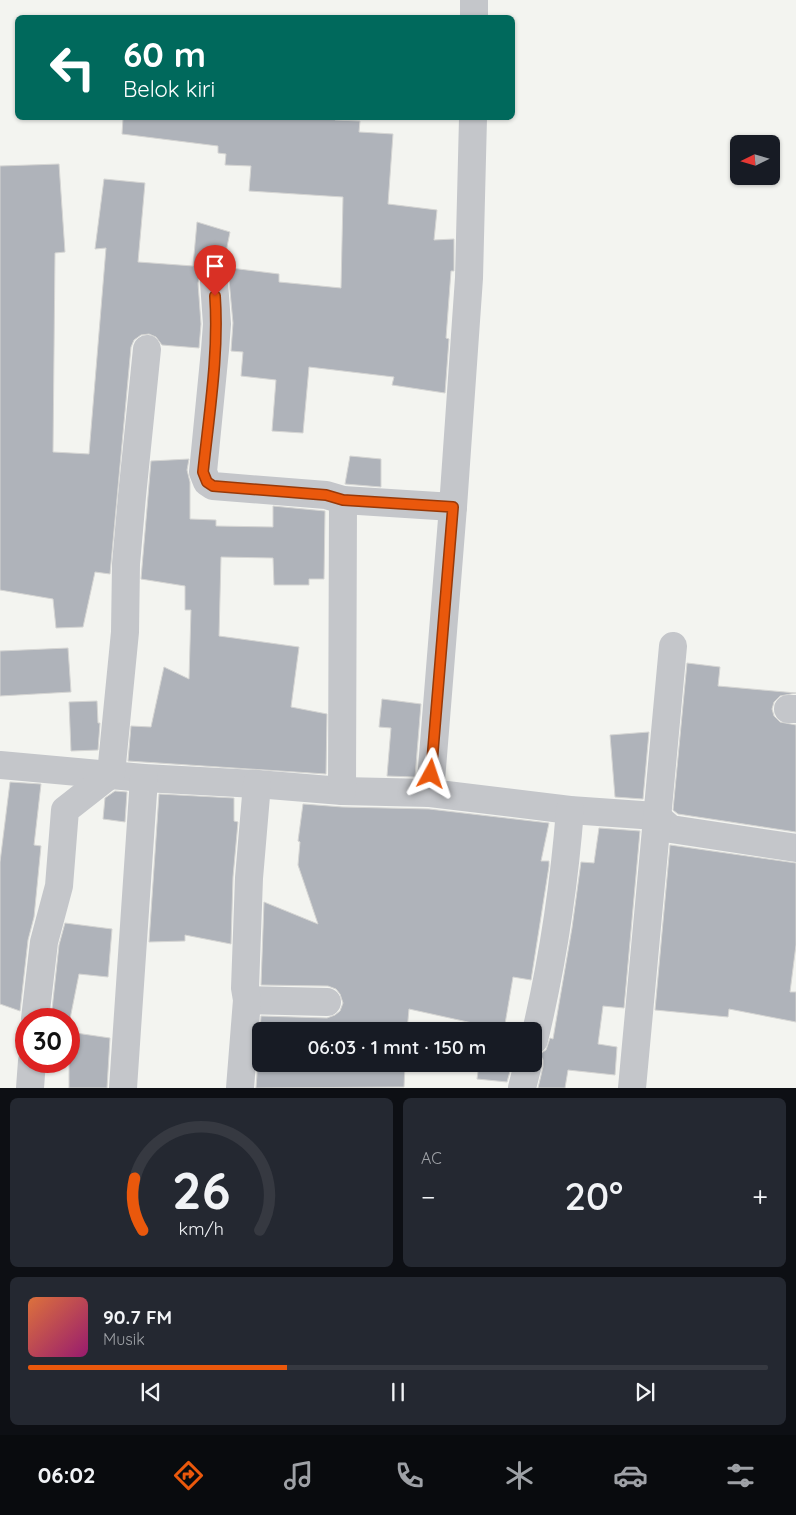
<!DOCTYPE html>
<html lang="id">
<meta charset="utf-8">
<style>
body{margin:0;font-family:Quicksand,sans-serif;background:#242831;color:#f1f3f6;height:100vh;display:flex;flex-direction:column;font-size:19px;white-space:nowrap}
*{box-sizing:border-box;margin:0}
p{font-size:16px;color:#9ea1a6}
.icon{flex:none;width:28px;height:28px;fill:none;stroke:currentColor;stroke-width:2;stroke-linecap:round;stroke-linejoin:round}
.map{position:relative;height:1088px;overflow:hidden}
.drawer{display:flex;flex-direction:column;gap:10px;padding:10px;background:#0d0f14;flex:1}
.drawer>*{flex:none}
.hud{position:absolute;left:15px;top:15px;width:500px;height:105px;border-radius:8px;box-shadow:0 1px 4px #0004;background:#00695c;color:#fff;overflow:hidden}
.needle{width:32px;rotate:265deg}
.controls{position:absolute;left:730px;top:135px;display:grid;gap:10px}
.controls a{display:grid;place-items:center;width:50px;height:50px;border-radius:8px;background:#171b24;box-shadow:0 1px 4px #0004;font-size:25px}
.speed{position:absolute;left:15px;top:1008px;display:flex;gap:10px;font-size:25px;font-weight:700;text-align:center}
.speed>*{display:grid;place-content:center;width:65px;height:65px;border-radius:50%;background:#171b24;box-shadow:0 1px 4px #0004;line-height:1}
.speed .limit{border:8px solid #d22;background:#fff;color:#111}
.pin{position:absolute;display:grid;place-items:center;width:42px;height:42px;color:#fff;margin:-51px -21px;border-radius:50% 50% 50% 0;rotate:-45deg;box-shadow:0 0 5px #0007}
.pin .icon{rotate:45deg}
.me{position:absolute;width:55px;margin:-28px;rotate:5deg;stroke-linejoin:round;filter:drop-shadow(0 0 4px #0008)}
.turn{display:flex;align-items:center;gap:18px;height:105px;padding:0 25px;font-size:22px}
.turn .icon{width:65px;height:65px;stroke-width:2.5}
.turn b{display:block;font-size:35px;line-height:42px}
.big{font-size:38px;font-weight:600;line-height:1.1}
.drawer .widget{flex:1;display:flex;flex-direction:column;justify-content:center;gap:8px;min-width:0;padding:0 18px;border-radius:8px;background:#242831}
.drawer .dial{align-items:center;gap:0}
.dial svg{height:130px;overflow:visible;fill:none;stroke:#363941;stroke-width:7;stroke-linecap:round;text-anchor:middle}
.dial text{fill:#f1f3f6;stroke:none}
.song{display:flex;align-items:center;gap:15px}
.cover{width:60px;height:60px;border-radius:8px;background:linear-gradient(135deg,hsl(20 70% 55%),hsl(320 70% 35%))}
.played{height:5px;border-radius:2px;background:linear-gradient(90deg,#ea580c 35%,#363941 35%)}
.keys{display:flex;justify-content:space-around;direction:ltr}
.heat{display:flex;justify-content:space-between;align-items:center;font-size:28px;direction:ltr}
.drawer .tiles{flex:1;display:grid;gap:10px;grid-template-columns:1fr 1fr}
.widget:last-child{grid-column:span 2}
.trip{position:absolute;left:252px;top:1022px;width:290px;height:50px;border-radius:8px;background:#171b24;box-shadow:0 1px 4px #0004;font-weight:600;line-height:50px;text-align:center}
.dock{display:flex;height:80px;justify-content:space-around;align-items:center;background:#090b0e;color:#9ea1a6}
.dock .icon{width:35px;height:35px}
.dock .on{color:#ea580c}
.dock b{font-size:22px;color:#f1f3f6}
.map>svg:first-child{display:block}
.building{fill:#afb3ba;stroke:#d5d5d3}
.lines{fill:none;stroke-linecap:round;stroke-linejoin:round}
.minor{stroke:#c4c6ca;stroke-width:28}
.route-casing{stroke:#983908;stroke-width:12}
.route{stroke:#ea580c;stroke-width:9}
</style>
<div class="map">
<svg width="796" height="1088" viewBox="0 0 796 1088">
<rect width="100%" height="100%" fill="#f3f4f0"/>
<g class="building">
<polygon points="123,118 335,118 335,120 360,121 359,132 393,134 388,204 437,210 434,240 454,239 454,271 451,271 446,338 449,339 445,393 392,385 394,377 309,367 303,433 272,431 276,380 241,376 243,352 231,351 233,323 229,280 227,274 221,268 213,266 206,269 200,275 198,283 201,324 199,348 162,345 156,337 149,334 141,335 134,340 131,347 110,574 95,572 83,627 56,628 53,599 0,590 0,166 59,164 65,252 55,253 53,452 89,454 106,248 95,249 104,179 145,183 138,262 193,266 197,222 230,232 223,267 279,274 279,282 341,288 343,197 249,191 251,166 225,165 226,154 218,153 218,146 122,134"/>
<polygon points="350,456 381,459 381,487 345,484"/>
<polygon points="189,459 187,470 190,482 190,519 216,520 216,526 273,527 273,506 325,511 324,579 309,579 309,585 274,585 273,558 221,557 219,636 299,647 291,707 327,714 326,774 128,761 131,726 151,727 164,667 189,679 191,610 185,610 185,586 141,579 151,461"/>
<polygon points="68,648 71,692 0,696 0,651"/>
<polygon points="687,663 720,667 718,686 796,693 780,696 774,702 772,709 774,716 780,722 796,725 796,832 678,814 673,810"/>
<polygon points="382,699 421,704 415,777 387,776 391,728 379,727"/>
<polygon points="97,701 98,723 100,723 98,750 71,751 69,702"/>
<polygon points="649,732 643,799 615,797 610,735"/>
<polygon points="10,782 41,784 34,845 41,846 34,917 28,940 20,1011 0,1004 0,862"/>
<polygon points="115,791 127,792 125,822 103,819 105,798"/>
<polygon points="159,794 234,798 234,821 238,822 233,877 231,944 185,935 185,941 149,942"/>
<polygon points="303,804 342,807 429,809 549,823 541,861 549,861 549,866 531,980 513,977 504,1030 409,1009 407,1031 261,1031 261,1064 405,1064 404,1087 256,1088 261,1016 327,1018 335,1015 340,1011 343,1003 340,994 336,989 328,986 261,985 264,902 318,924 298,865 300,842 298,841"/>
<polygon points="599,828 640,831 624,1008 603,1006 598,1044 617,1047 615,1075 568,1070 565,1088 538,1088 543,1067 543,1060 540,1054 546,1050 550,1038 553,1039 572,928 581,862 594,863"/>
<polygon points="670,845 796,863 796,945 790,992 796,992 796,1022 729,1009 728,1017 655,1010"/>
<polygon points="65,923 112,929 108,977 79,974 70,1019 51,1019 59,945"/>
<polygon points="69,1032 110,1038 107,1088 69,1088"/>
<polygon points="479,1064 512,1064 507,1082 477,1079"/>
</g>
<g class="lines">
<g class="minor">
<polyline points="474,18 474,0"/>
<polyline points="214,282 217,324 215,350 203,472 207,482 213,486 326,495 343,500 453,507"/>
<polyline points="788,709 796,709"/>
<polyline points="0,765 144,778 257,784 342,791 430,793 570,810 656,816 671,829 796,848"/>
<polyline points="342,791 343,500"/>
<polyline points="430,793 453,507 469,278 473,118"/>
<polyline points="247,1000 327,1002"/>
<polyline points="35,1019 44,942 59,886 65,810 111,774 125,632 126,564 132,496 147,349"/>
<path d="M534 1040C552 965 564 887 570 810"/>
<polyline points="30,1088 32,1061"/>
<polyline points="123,1088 144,778"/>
<polyline points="240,1088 247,1000 245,988 249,878 257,784"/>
<polyline points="522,1088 528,1064"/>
<polyline points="632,1088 673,646"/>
</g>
</g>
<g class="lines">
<g class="route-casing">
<path id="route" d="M215 296C219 354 209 414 203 472L207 482 213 486 326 495 343 500 453 507 431 774"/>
</g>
<use href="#route" class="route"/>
</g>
</svg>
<div class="controls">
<a><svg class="needle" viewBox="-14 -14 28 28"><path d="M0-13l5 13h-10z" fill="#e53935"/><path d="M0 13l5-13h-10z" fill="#9ea1a6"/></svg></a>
</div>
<div class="speed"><div class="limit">30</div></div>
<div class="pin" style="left:215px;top:296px;background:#d93025"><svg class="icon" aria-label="arrive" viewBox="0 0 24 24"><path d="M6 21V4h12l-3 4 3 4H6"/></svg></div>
<svg class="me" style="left:431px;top:774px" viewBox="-20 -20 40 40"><path d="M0-17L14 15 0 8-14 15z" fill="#ea580c" stroke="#fff" stroke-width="4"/></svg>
<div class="trip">06:03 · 1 mnt · 150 m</div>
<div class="hud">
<div class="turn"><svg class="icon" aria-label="left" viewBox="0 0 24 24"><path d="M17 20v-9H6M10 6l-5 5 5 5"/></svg><div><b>60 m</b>Belok kiri</div></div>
</div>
</div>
<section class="drawer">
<div class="tiles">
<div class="widget dial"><svg viewBox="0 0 100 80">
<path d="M14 69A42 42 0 1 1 86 69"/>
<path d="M14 69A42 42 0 0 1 9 37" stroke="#ea580c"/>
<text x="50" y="56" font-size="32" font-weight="700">26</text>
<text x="50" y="72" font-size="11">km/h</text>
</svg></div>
<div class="widget"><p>AC</p>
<div class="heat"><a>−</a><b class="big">20°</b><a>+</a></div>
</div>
<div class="widget">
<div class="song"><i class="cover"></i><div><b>90.7 FM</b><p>Musik</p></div></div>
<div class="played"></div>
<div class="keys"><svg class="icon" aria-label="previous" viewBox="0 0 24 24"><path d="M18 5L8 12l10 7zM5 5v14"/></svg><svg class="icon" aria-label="pause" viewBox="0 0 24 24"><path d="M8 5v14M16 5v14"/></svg><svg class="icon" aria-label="next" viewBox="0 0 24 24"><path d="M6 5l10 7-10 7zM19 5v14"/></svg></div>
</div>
</div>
</section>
<nav class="dock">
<b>06:02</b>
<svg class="icon on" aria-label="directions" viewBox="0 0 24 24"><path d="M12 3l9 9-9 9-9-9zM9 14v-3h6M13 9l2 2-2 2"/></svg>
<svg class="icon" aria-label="music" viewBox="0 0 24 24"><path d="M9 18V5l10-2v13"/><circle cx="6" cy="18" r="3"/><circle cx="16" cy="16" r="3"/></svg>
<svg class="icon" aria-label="phone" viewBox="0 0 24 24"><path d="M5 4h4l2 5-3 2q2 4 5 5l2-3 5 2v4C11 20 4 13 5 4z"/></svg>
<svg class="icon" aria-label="climate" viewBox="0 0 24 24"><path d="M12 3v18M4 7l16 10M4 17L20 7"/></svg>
<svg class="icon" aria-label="car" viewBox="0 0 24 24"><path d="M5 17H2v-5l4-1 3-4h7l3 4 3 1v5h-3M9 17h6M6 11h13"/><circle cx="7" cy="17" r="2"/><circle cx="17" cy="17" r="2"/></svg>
<svg class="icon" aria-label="filters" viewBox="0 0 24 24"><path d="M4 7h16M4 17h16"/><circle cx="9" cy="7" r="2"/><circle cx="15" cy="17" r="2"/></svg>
</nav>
